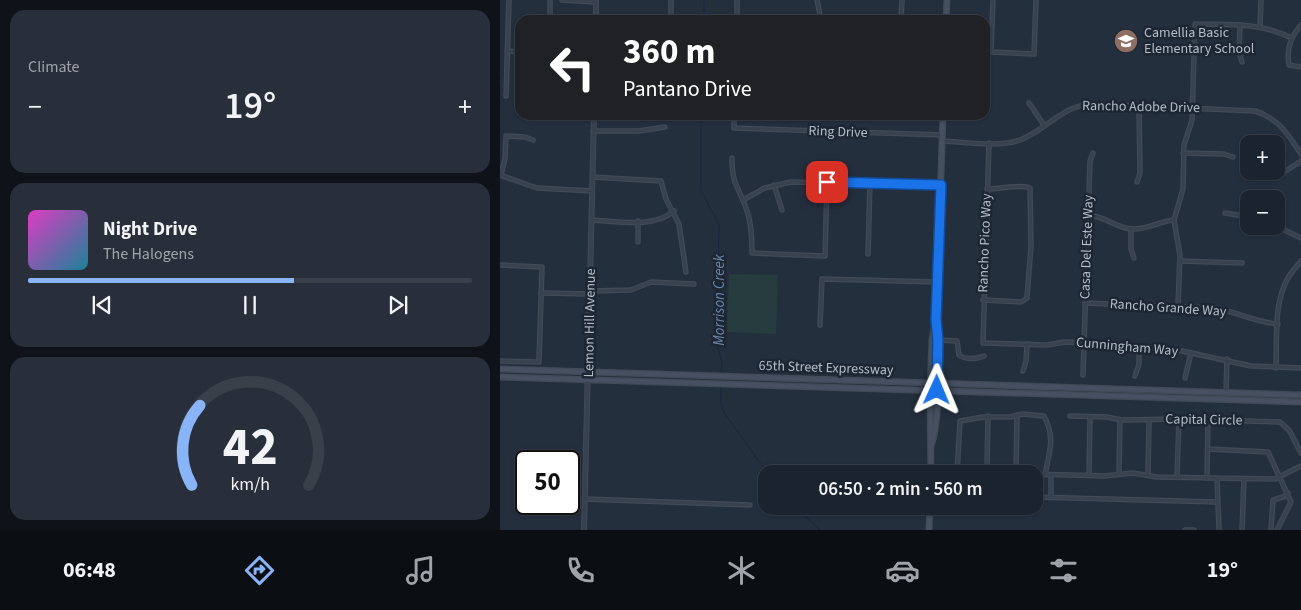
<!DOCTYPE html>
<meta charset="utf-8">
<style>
body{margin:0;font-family:"Source Sans 3",sans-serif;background:#282f3a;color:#f1f3f6;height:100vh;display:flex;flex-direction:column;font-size:19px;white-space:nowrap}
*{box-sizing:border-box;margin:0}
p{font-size:16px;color:#a0a4aa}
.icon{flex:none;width:28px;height:28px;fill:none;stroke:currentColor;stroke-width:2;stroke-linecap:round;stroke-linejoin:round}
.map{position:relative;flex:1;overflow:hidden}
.panel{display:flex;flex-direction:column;gap:10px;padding:10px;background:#0f1319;width:500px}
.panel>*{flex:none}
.hud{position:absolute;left:15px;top:15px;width:475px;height:105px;border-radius:15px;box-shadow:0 1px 4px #0004,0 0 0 1px #39404a;background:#202124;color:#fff;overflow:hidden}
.controls{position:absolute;left:740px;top:135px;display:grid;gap:10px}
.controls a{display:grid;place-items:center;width:45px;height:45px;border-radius:10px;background:#1b232e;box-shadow:0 1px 4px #0004,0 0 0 1px #39404a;font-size:25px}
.speed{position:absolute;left:15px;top:450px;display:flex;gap:10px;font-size:25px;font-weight:700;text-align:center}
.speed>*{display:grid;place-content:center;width:65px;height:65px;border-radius:50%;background:#1b232e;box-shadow:0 1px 4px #0004,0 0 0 1px #39404a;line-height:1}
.speed .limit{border:2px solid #111;border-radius:8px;background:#fff;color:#111}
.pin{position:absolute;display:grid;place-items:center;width:42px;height:42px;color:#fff;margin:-21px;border-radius:10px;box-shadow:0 2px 8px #0006}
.me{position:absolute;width:55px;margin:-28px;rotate:1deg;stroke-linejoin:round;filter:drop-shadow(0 0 4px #0008)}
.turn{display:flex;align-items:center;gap:18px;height:105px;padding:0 25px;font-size:22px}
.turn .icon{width:65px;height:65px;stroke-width:2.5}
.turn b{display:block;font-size:35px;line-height:42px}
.big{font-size:38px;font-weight:600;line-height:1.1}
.panel .tile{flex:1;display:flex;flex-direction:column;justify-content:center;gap:8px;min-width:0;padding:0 18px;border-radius:15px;background:#282f3a}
.panel .dial{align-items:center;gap:0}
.dial svg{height:130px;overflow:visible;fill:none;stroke:#39404a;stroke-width:7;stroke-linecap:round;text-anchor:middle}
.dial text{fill:#f1f3f6;stroke:none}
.song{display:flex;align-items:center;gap:15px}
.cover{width:60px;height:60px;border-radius:8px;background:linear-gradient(135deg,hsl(310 70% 55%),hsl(190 70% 35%))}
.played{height:5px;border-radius:2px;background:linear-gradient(90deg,#8ab4f8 60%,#39404a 60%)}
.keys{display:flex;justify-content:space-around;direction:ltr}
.heat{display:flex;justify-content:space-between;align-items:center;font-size:28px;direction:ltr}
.trip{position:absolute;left:258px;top:465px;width:285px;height:50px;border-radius:15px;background:#1b232e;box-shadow:0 1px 4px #0004,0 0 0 1px #39404a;font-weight:600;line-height:50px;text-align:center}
.menu{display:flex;height:80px;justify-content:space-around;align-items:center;background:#0b0e12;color:#a0a4aa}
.menu .icon{width:35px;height:35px}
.menu .selected{color:#8ab4f8}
.menu b{font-size:22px;color:#f1f3f6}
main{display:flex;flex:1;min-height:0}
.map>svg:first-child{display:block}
.green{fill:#263c3f}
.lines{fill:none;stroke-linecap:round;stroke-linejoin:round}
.stream{stroke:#17263c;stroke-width:1}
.minor-casing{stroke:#414a57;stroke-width:5.5}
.tertiary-casing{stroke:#414a57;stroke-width:6}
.secondary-casing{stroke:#414a57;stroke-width:7}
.minor{stroke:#38414e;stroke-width:3}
.tertiary{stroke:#38414e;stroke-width:4}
.secondary{stroke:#465061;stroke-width:4.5}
.route-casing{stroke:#114b97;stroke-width:12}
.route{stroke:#1a73e8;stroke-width:9}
.labels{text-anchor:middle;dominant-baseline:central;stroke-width:5;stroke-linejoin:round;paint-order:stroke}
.poi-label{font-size:14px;fill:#b4bcc9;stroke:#1d2633;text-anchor:start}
.street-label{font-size:14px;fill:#b4bcc9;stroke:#1d2633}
.water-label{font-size:15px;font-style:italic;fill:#6d86a8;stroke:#1d2633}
</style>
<main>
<section class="panel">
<div class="tile"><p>Climate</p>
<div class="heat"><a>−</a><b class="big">19°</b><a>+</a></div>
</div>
<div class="tile">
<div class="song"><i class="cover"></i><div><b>Night Drive</b><p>The Halogens</p></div></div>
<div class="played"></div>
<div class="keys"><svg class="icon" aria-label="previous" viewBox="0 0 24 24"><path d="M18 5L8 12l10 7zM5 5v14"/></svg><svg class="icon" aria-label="pause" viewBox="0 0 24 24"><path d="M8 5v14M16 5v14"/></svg><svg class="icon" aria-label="next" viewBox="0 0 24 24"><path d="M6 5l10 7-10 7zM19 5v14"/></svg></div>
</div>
<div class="tile dial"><svg viewBox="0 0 100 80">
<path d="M14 69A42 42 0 1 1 86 69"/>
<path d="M14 69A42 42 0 0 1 19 20" stroke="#8ab4f8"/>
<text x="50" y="56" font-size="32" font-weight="700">42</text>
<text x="50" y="72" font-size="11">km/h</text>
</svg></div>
</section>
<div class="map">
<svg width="801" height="530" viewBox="0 0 801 530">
<rect width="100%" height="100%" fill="#242f3e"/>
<polygon class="green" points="229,274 278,275 276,334 227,332"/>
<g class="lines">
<g class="stream">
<polyline points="204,20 204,0"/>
<polyline points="201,115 201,190 219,225 217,342 222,363 221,374"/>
<polyline points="221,385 221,405 225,414 268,474"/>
<polyline points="294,506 320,530"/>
</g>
<g class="minor-casing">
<g id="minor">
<polyline points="62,0 96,2"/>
<polyline points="317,0 321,20"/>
<polyline points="493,0 491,52 534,54 536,0"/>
<polyline points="50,20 50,0"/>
<polyline points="171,20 171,0"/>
<polyline points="237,20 237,0"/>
<polyline points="401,20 402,0"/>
<polyline points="740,25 739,53 742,62"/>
<path d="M801 25C791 36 786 50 789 65L801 67"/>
<polyline points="760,26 761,0"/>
<polyline points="7,51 20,52"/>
<polyline points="6,96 9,0"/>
<polyline points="529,103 544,125"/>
<polyline points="234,115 234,128 443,135"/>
<polyline points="93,131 139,131 165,127"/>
<path d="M442 141C466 142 497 148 520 140 546 130 563 105 592 104L755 111C778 118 788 134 801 154"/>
<polyline points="489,143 483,343 547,345 565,342 592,343 611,347 673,349 751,366 801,368"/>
<polyline points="683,153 724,154 733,157"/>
<path d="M232 158C231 185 241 190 248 214 252 227 252 240 252 253L325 256 327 182"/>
<polyline points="0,175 37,188 92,191"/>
<polyline points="1,175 5,159 6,136 25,137 33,140"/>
<polyline points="778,176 801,161"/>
<polyline points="92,177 161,181 166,199 179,224 186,272"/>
<polyline points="637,182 640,173 639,105"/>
<polyline points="274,185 282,210"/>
<polyline points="243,200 265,188 291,182 441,185"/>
<polyline points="725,213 749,217"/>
<path d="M588 215C605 216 616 228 632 229 647 230 660 221 674 220"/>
<path d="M92 220C117 221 153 229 174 211"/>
<polyline points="776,226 801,238"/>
<polyline points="631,229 631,249 634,258"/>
<polyline points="138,242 138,221"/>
<polyline points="368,254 370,183"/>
<polyline points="680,261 742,263"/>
<polyline points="0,265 42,267 39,362 0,361"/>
<polyline points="90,291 131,290 151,282 194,284"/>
<polyline points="41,293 90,294"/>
<path d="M483 300 521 302 527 298 531 246 530 188C524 184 497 189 487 189"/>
<path d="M585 303 715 308C738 312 753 322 778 324"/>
<path d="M678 306 680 255 674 220 683 189 684 145 692 120 695 24C732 25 758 22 792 38"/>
<polyline points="320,325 322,279 437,282"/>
<path d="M438 340 457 341 459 355C465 360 477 359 484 356"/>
<path d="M776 368C777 341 774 308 785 284 788 275 795 269 801 261"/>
<polyline points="523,371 526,361 527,344"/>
<polyline points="583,375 590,161 593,153"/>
<polyline points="635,376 639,364 639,348"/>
<polyline points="685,378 691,353"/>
<polyline points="726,392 727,359"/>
<polyline points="570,416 607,417 622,420 679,419 780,422 789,430 801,453"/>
<polyline points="708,449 768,452 791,502 777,530"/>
<polyline points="487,471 488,416"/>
<polyline points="516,471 517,415"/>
<polyline points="457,473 496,470 525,474"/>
<polyline points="619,473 620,420"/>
<path d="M457 474 460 421 483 417H510L523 414 544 416C556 438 549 452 545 475"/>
<polyline points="534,474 604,476 633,473 657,477 775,479 801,466"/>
<polyline points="648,474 649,421"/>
<polyline points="589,475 590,417"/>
<polyline points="677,477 679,419"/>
<polyline points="707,478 708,419"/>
<polyline points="717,478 719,530"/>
<polyline points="534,497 717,502"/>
<polyline points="551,497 551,475"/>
<polyline points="85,499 250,505"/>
<polyline points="313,506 430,510"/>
<polyline points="685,530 694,530"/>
<polyline points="742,530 744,479"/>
<polyline points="771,530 773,500 786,496 788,493"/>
</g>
</g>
<g class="tertiary-casing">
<g id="tertiary">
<polyline points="96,20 96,0"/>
<polyline points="84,530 94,115"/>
</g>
</g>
<g class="secondary-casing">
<g id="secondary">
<polyline points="446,20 447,0"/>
<polyline points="0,369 801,395"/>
<polyline points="0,377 801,402"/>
<path d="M431 446C441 418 439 350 436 320L443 115"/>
<polyline points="431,474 430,390 432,339 435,324"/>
<polyline points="429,530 430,506"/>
</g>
</g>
<use href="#minor" class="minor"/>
<use href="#tertiary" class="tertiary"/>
<use href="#secondary" class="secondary"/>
</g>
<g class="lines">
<g class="route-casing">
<polyline id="route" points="327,182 441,185 436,320 438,340 437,390"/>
</g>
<use href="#route" class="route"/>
</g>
<defs>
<g id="school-disc" transform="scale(1.25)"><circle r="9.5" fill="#8d6e63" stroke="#1d2633"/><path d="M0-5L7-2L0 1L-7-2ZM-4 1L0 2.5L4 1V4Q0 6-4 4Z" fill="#fff"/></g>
</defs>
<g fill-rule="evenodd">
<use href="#school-disc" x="626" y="41"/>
</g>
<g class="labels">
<g class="poi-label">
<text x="644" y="33">Camellia Basic<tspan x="644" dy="16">Elementary School</tspan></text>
</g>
<g class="street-label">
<text transform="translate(641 107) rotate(1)">Rancho Adobe Drive</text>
<text transform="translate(338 132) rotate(2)">Ring Drive</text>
<text transform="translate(485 243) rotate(-88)">Rancho Pico Way</text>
<text transform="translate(587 247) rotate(-88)">Casa Del Este Way</text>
<text transform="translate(668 308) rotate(4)">Rancho Grande Way</text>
<text transform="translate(90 323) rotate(-89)">Lemon Hill Avenue</text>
<text transform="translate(627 347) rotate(5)">Cunningham Way</text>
<text transform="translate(326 368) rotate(2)">65th Street Expressway</text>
<text transform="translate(704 420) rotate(1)">Capital Circle</text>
</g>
<g class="water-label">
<text transform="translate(219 300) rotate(-90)">Morrison Creek</text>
</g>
</g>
</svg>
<div class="controls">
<a>+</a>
<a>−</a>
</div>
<div class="speed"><div class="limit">50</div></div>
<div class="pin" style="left:327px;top:182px;background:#d93025"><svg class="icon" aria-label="arrive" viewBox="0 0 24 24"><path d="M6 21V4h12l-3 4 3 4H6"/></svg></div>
<svg class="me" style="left:437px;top:390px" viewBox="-20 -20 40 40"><path d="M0-17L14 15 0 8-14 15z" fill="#1a73e8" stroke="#fff" stroke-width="4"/></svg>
<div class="trip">06:50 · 2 min · 560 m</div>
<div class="hud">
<div class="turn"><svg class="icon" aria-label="left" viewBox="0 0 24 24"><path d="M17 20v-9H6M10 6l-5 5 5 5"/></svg><div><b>360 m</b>Pantano Drive</div></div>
</div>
</div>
</main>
<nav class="menu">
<b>06:48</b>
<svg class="icon selected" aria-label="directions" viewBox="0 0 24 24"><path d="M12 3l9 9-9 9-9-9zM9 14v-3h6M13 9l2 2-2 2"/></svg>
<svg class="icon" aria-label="music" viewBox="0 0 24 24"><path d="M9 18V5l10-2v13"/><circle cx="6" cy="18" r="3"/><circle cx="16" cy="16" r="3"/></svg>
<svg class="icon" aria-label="phone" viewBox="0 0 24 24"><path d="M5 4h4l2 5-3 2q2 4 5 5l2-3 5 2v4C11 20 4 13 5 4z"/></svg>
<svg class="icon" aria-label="climate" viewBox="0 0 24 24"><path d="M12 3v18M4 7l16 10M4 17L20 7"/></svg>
<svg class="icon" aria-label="car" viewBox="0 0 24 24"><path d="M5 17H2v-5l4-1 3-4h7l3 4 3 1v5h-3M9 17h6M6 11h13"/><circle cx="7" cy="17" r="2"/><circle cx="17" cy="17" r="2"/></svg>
<svg class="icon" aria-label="filters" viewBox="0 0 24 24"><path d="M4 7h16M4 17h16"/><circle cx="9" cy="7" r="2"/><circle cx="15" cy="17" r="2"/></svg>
<b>19°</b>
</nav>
